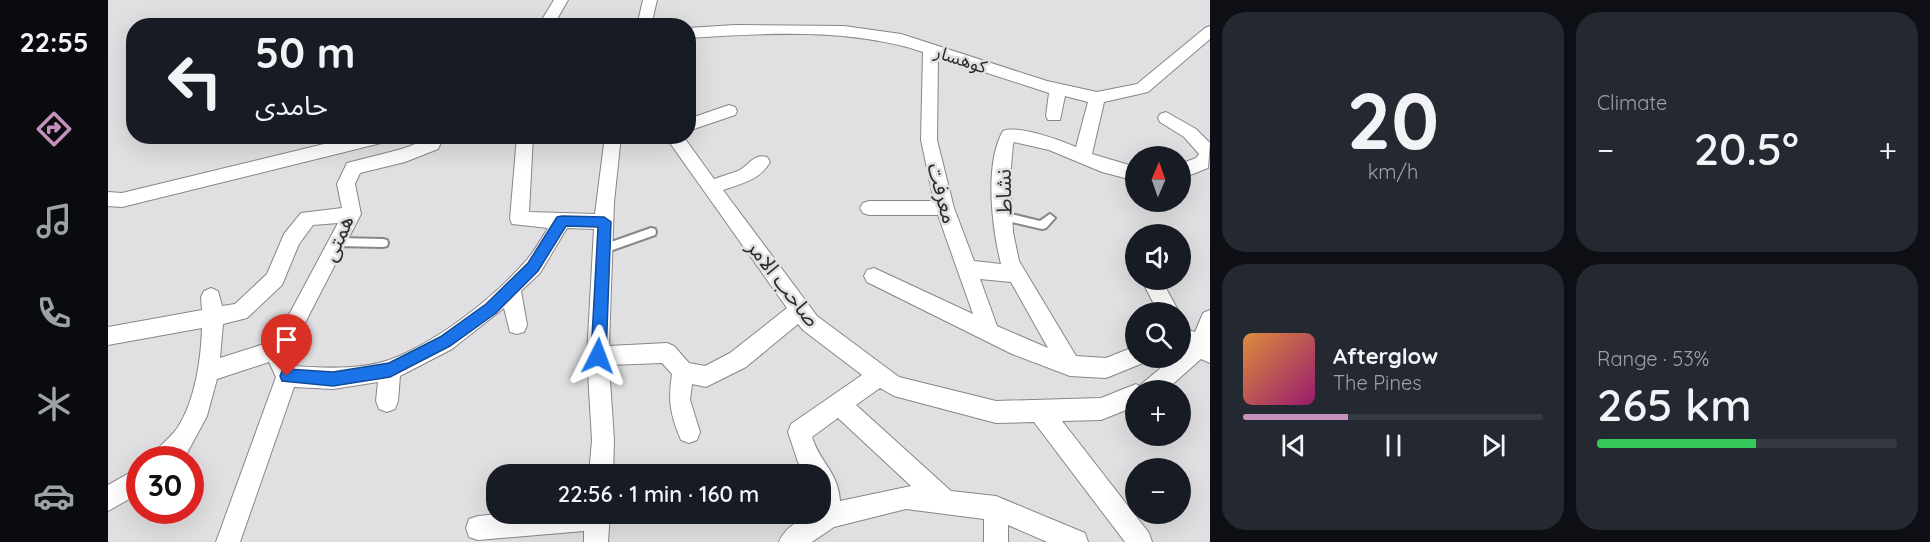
<!DOCTYPE html>
<meta charset="utf-8">
<style>
body{margin:0;font-family:Quicksand,"Noto Sans Arabic",sans-serif;background:#242831;color:#f1f3f6;height:100vh;display:flex;flex-direction:column;font-size:22px;white-space:nowrap}
*{box-sizing:border-box;margin:0}
p{font-size:20px;color:#9ea1a6}
.icon{flex:none;width:33px;height:33px;fill:none;stroke:currentColor;stroke-width:2;stroke-linecap:round;stroke-linejoin:round}
.map{position:relative;flex:1;overflow:hidden}
.sheet{display:flex;flex-direction:column;gap:12px;padding:12px;background:#0d0f14;width:720px}
.sheet>*{flex:none}
.top-card{position:absolute;left:18px;top:18px;width:570px;height:126px;border-radius:24px;box-shadow:0 6px 24px #0002;background:#171b24;color:#f1f3f6;overflow:hidden}
.needle{width:39px;rotate:2deg}
.fabs{position:absolute;left:1017px;top:146px;display:grid;gap:12px}
.fabs a{display:grid;place-items:center;width:66px;height:66px;border-radius:50%;background:#171b24;box-shadow:0 6px 24px #0002;font-size:30px}
.speed{position:absolute;left:18px;top:446px;display:flex;gap:12px;font-size:30px;font-weight:700;text-align:center}
.speed>*{display:grid;place-content:center;width:78px;height:78px;border-radius:50%;background:#171b24;box-shadow:0 6px 24px #0002;line-height:1}
.speed .limit{border:9px solid #d22;background:#fff;color:#111}
.pin{position:absolute;display:grid;place-items:center;width:51px;height:51px;color:#fff;margin:-62px -26px;border-radius:50% 50% 50% 0;rotate:-45deg;box-shadow:0 0 6px #0007}
.pin .icon{rotate:45deg}
.me{position:absolute;width:66px;margin:-33px;rotate:3deg;stroke-linejoin:round;filter:drop-shadow(0 0 4px #0008)}
.turn{display:flex;align-items:center;gap:21px;height:126px;padding:0 30px;font-size:27px}
.turn .icon{width:78px;height:78px;stroke-width:2.5}
.turn b{display:block;font-size:42px;line-height:51px}
.big{font-size:45px;font-weight:600;line-height:1.1}
.sheet .card{flex:1;display:flex;flex-direction:column;justify-content:center;gap:9px;min-width:0;padding:0 21px;border-radius:24px;background:#242831}
.sheet .dial{align-items:center;gap:0}
.dial b{font-size:78px;line-height:1}
.song{display:flex;align-items:center;gap:18px}
.cover{width:72px;height:72px;border-radius:9px;background:linear-gradient(135deg,hsl(30 70% 55%),hsl(320 70% 35%))}
.played{height:6px;border-radius:3px;background:linear-gradient(90deg,#c590bc 35%,#363941 35%)}
.keys{display:flex;justify-content:space-around;direction:ltr}
.heat{display:flex;justify-content:space-between;align-items:center;font-size:33px;direction:ltr}
.charge{height:9px;border-radius:4px;background:linear-gradient(90deg,#34c759 53%,#363941 0)}
.sheet .tiles{flex:1;display:grid;gap:12px;grid-template-columns:repeat(2,1fr)}
.trip{position:absolute;left:378px;top:464px;width:345px;height:60px;border-radius:24px;background:#171b24;box-shadow:0 6px 24px #0002;font-weight:600;line-height:60px;text-align:center}
main{display:flex;flex:1;min-height:0}
.tab-bar{display:flex;flex-direction:column;width:108px;justify-content:space-around;align-items:center;background:#090b0e;color:#9ea1a6}
.tab-bar .icon{width:42px;height:42px}
.tab-bar .on{color:#c590bc}
.tab-bar b{font-size:27px;color:#f1f3f6}
.map>svg:first-child{display:block}
.lines{fill:none;stroke-linecap:round;stroke-linejoin:round}
.service-casing{stroke:#878688;stroke-width:4}
.minor-casing{stroke:#878688;stroke-width:2}
.service{fill:#fff;fill-rule:evenodd}
.minor{fill:#fff;fill-rule:evenodd}
.route{fill:#1a73e8;stroke:#114b97;stroke-width:1.5}
.labels{text-anchor:middle;dominant-baseline:central;stroke-width:5;stroke-linejoin:round;paint-order:stroke}
.far-street-label{font-size:18px;fill:#2d2c2d;stroke:#e0dfe1}
.street-label{font-size:21px;fill:#2d2c2d;stroke:#e0dfe1}
</style>
<main>
<nav class="tab-bar">
<b>22:55</b>
<svg class="icon on" aria-label="directions" viewBox="0 0 24 24"><path d="M12 3l9 9-9 9-9-9zM9 14v-3h6M13 9l2 2-2 2"/></svg>
<svg class="icon" aria-label="music" viewBox="0 0 24 24"><path d="M9 18V5l10-2v13"/><circle cx="6" cy="18" r="3"/><circle cx="16" cy="16" r="3"/></svg>
<svg class="icon" aria-label="phone" viewBox="0 0 24 24"><path d="M5 4h4l2 5-3 2q2 4 5 5l2-3 5 2v4C11 20 4 13 5 4z"/></svg>
<svg class="icon" aria-label="climate" viewBox="0 0 24 24"><path d="M12 3v18M4 7l16 10M4 17L20 7"/></svg>
<svg class="icon" aria-label="car" viewBox="0 0 24 24"><path d="M5 17H2v-5l4-1 3-4h7l3 4 3 1v5h-3M9 17h6M6 11h13"/><circle cx="7" cy="17" r="2"/><circle cx="17" cy="17" r="2"/></svg>
</nav>
<div class="map">
<svg width="1102" height="542" viewBox="0 0 1102 542">
<rect width="100%" height="100%" fill="#e0dfe1"/>
<g class="lines">
<g class="service-casing">
<g id="service">
<polygon points="895,212 932,221 942,214 947,218 938,228 934,229 891,219 890,216"/>
<polygon points="543,228 547,229 548,232 547,235 496,253 492,252 491,249 492,246"/>
<polygon points="230,238 275,239 279,240 280,243 279,246 275,247 230,246 226,245 225,242 226,239"/>
</g>
</g>
<g class="minor-casing">
<g id="minor">
<polygon points="446,0 460,0 445,26 430,26"/>
<polygon points="535,0 549,0 543,26 529,26"/>
<path d="M627 25 736 26 793 34 939 81 989 92 1029 84 1097 28 1102 26V39L1040 92 996 102 984 154 1028 167V181L994 172 941 150 906 142 905 144 902 178 905 232 911 261 968 356 998 358 1028 346V357H1038L1035 363 998 378 962 376 904 354 759 282 756 276 759 270 766 268 865 314 830 215H761L755 213 752 208 755 203 761 201H826L813 140 815 52C743 28 656 33 580 38V28ZM830 57 941 93 938 116 940 120H952L957 96 980 102 968 147C952 140 912 125 895 131 876 164 884 228 893 264L866 261 846 208 829 140ZM872 279 903 282 940 348 889 326Z"/>
<polygon points="621,105 627,107 629,111 627,115 580,131 580,119"/>
<polygon points="1058,112 1088,129 1102,143 1100,168 1072,179 1072,164 1088,158 1091,154 1076,137 1052,122 1050,118 1052,114"/>
<polygon points="249,136 285,136 283,140 277,142 14,207 0,206 0,192 14,193"/>
<path d="M319 136H336L330 149 297 162 252 173 247 184 253 214 197 323 178 352 185 366C215 368 252 370 281 360 329 342 383 300 417 262 426 252 433 239 440 228L404 224 402 219 409 136H425L421 212 487 214 497 136H513L506 202 501 346 559 343 566 346 581 363 597 366 622 353 679 308 557 136H575L606 179C614 176 622 174 630 171 641 166 645 153 659 157L662 162C652 180 632 184 615 190L709 316 791 377 888 401 993 398 1028 384 1031 386 1066 357H1072V351L1076 347H1072V328L1087 332 1095 313 1102 310V363L1093 359 1058 390H1028V406L993 420 954 421 1041 533 1044 542H1017L926 422 888 423 786 396 772 388 748 405 843 491 888 496 977 533 980 542H939L900 525V542H876V519L798 509 726 527 704 542H671C676 528 698 513 712 513V474H697L690 462 680 432 683 424 754 375 695 330 690 324 638 367 598 387 584 384 582 400 592 432 589 440 581 443 573 440C562 414 560 401 564 374L554 363 501 365 506 440 505 474H481L484 440 479 356 486 229 459 228 432 273 413 291 419 325 416 332 409 334 402 332 396 308 344 349 292 376 290 401 287 409 279 412 271 409 268 401 270 382 225 389 186 387 132 542H108L168 377 161 362 109 379 99 416 78 455 74 459H43C49 446 62 439 70 427 87 400 93 360 94 328L0 345V327L94 310 93 297 96 291 103 288 110 291 114 306 127 304 159 274 176 234 193 213 234 208 229 184 239 163 294 149 318 140ZM230 223 183 311 159 343 112 358 115 324 139 318 174 285 191 244 205 225ZM730 418 803 486 732 501C730 471 712 463 704 437Z"/>
<polygon points="1033,279 1053,279 1071,312 1050,312"/>
<polygon points="32,467 32,493 0,511 0,485"/>
<polygon points="403,513 502,513 500,542 476,542 476,531 370,540 361,537 358,528 361,519 370,516"/>
</g>
</g>
<use href="#service" class="service"/>
<use href="#minor" class="minor"/>
</g>
<polygon class="route" points="454,216 496,217 503,222 498,356 496,361 490,363 485,361 483,356 490,227 458,226 430,271 388,313 342,346 282,377 225,386 174,381 172,376 174,371 179,369 225,372 281,363 332,337 378,304 420,263 449,217"/>
<g class="labels">
<g class="far-street-label">
<text transform="translate(853 59) rotate(18)">کوهسار</text>
</g>
<g class="street-label">
<text transform="translate(895 192) rotate(-91)">نشاط</text>
<text transform="translate(835 193) rotate(75)">معرفت</text>
<text transform="translate(229 238) rotate(-66)">همتی</text>
<text transform="translate(676 283) rotate(52)">صاحب الامر</text>
</g>
</g>
</svg>
<div class="fabs">
<a><svg class="needle" viewBox="-14 -14 28 28"><path d="M0-13l5 13h-10z" fill="#e53935"/><path d="M0 13l5-13h-10z" fill="#9ea1a6"/></svg></a>
<a><svg class="icon" aria-label="sound" viewBox="0 0 24 24"><path d="M4 9h4l5-4v14l-5-4H4zM17 9q2 3 0 6"/></svg></a>
<a><svg class="icon" aria-label="search" viewBox="0 0 24 24"><circle cx="10" cy="10" r="6"/><path d="M15 15l6 6"/></svg></a>
<a>+</a>
<a>−</a>
</div>
<div class="speed"><div class="limit">30</div></div>
<div class="pin" style="left:179px;top:376px;background:#d93025"><svg class="icon" aria-label="arrive" viewBox="0 0 24 24"><path d="M6 21V4h12l-3 4 3 4H6"/></svg></div>
<svg class="me" style="left:490px;top:356px" viewBox="-20 -20 40 40"><path d="M0-17L14 15 0 8-14 15z" fill="#1a73e8" stroke="#fff" stroke-width="4"/></svg>
<div class="trip">22:56 · 1 min · 160 m</div>
<div class="top-card">
<div class="turn"><svg class="icon" aria-label="left" viewBox="0 0 24 24"><path d="M17 20v-9H6M10 6l-5 5 5 5"/></svg><div><b>50 m</b>حامدی</div></div>
</div>
</div>
<section class="sheet">
<div class="tiles">
<div class="card dial"><b>20</b><p>km/h</p></div>
<div class="card"><p>Climate</p>
<div class="heat"><a>−</a><b class="big">20.5°</b><a>+</a></div>
</div>
<div class="card">
<div class="song"><i class="cover"></i><div><b>Afterglow</b><p>The Pines</p></div></div>
<div class="played"></div>
<div class="keys"><svg class="icon" aria-label="previous" viewBox="0 0 24 24"><path d="M18 5L8 12l10 7zM5 5v14"/></svg><svg class="icon" aria-label="pause" viewBox="0 0 24 24"><path d="M8 5v14M16 5v14"/></svg><svg class="icon" aria-label="next" viewBox="0 0 24 24"><path d="M6 5l10 7-10 7zM19 5v14"/></svg></div>
</div>
<div class="card"><p>Range · 53%</p><b class="big">265 km</b><div class="charge"></div></div>
</div>
</section>
</main>
